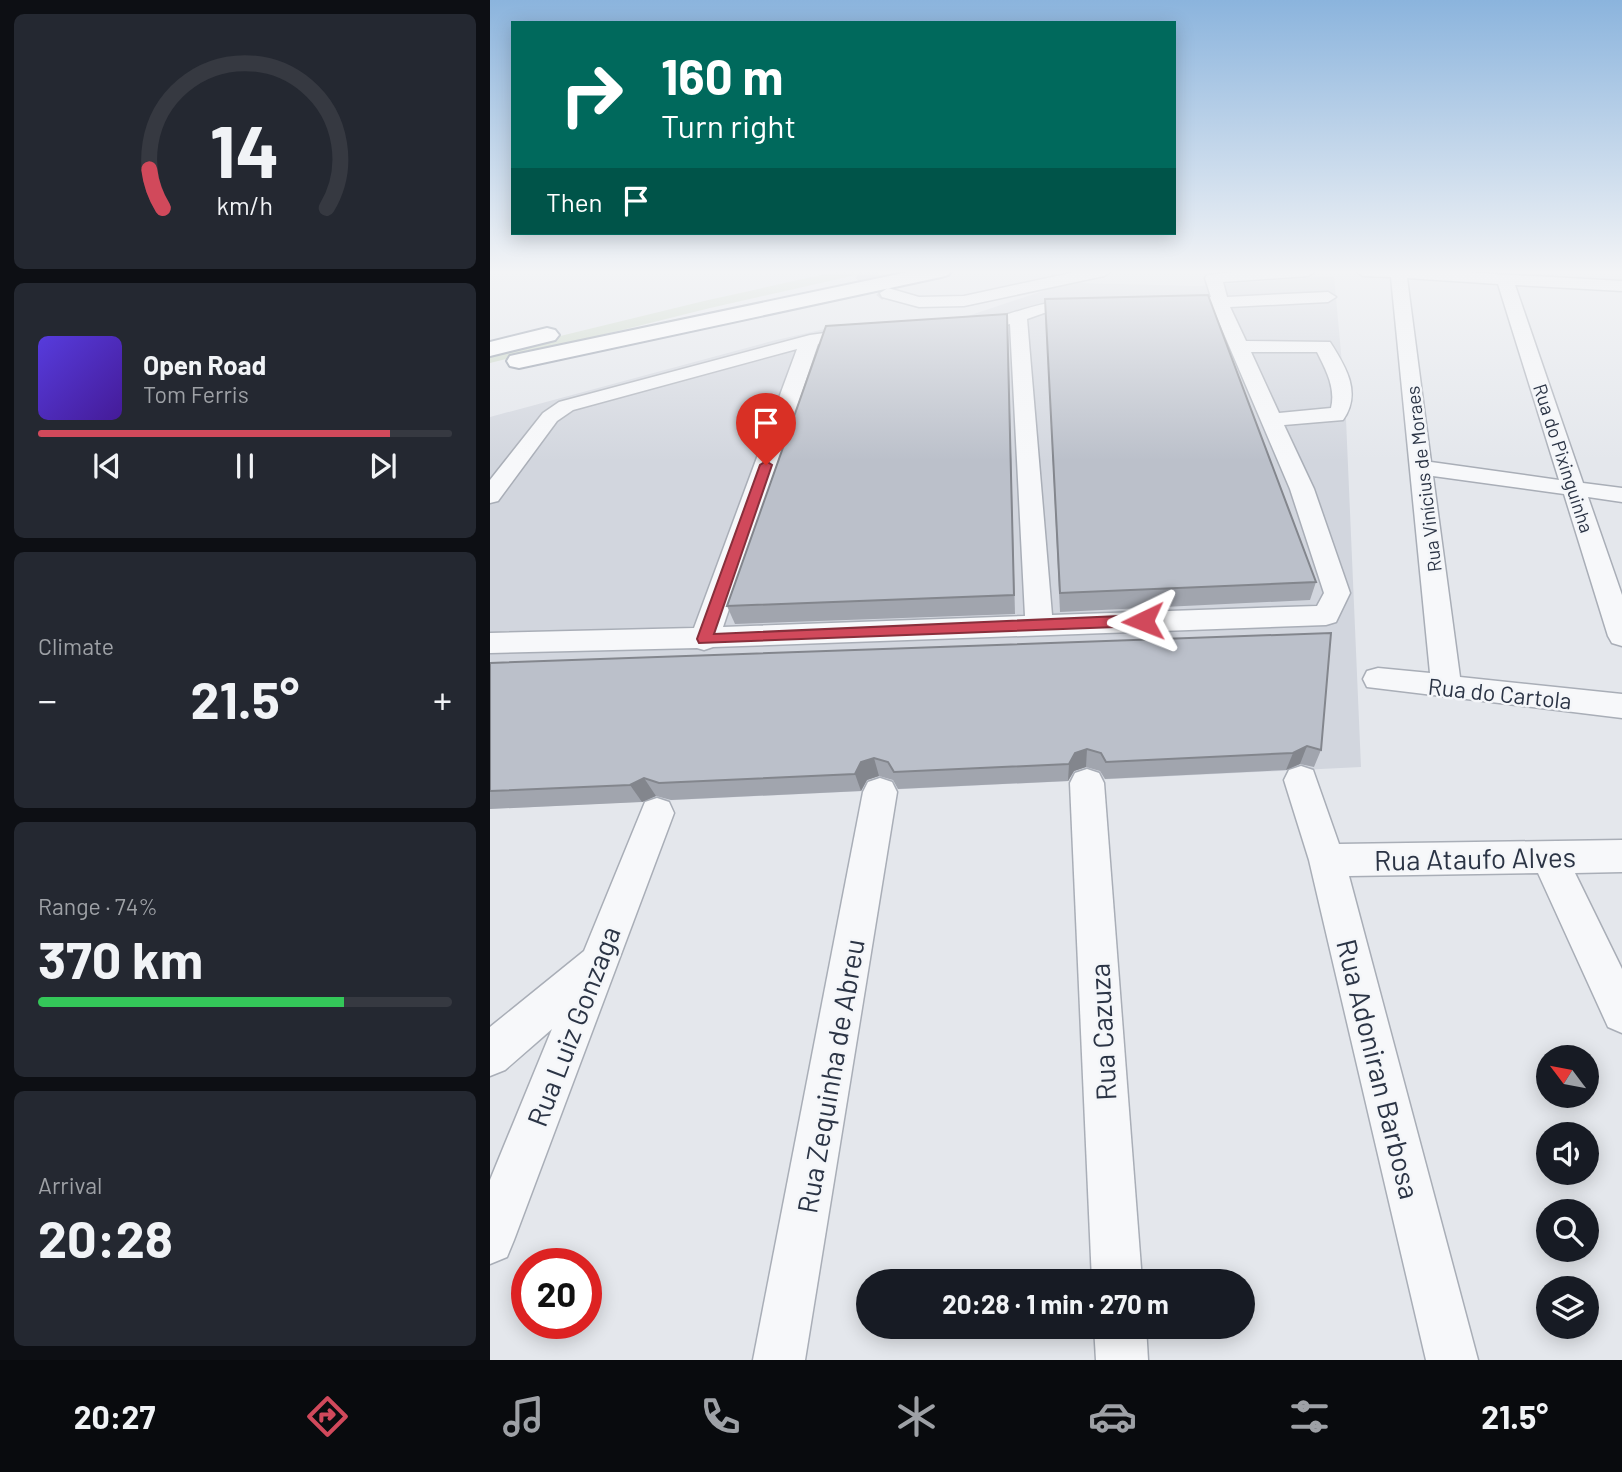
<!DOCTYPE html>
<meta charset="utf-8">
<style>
body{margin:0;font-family:Barlow,sans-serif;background:#242831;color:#f1f3f6;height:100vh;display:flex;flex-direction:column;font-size:26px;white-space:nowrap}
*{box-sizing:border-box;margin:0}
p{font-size:23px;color:#9ea1a6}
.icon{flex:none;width:38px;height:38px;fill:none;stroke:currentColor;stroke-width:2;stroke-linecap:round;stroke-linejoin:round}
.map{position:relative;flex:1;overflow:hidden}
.drawer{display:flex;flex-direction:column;gap:14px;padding:14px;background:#0d0f14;width:490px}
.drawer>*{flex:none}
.banner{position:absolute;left:21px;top:21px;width:665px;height:214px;border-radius:0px;box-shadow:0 4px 18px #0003;background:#00695c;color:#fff;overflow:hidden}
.needle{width:46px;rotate:302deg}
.buttons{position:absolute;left:1046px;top:1045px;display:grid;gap:14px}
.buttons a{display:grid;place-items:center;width:63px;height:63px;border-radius:50%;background:#171b24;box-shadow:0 4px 18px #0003;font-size:35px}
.speed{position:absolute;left:21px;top:1248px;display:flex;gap:14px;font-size:35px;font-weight:700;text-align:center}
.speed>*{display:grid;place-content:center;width:91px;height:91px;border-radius:50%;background:#171b24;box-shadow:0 4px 18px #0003;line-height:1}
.speed .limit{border:10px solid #d22;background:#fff;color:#111}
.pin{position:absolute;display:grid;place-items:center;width:60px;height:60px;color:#fff;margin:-72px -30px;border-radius:50% 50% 50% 0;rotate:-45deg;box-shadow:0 0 7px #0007}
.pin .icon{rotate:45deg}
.me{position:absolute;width:77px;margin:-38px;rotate:268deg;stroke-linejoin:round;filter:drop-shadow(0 0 5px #0008)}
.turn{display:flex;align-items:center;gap:24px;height:147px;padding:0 35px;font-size:32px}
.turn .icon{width:91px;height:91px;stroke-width:2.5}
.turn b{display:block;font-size:49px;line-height:60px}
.then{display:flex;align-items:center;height:66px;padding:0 35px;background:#0003;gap:14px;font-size:26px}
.big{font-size:52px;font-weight:700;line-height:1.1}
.drawer .tile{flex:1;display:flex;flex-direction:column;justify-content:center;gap:10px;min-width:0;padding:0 24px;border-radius:10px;background:#242831}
.drawer .dial{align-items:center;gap:0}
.dial svg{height:182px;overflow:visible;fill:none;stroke:#363941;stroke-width:7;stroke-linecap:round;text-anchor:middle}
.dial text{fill:#f1f3f6;stroke:none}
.song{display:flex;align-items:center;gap:21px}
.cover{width:84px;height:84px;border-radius:10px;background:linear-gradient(135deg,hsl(250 70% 55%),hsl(260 70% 35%))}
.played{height:7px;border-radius:4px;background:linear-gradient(90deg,#d1495b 85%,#363941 85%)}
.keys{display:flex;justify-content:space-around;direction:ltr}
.heat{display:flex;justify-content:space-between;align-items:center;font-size:38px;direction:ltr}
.charge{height:10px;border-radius:5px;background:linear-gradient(90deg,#34c759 74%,#363941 0)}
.trip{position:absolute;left:366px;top:1269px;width:399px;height:70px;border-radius:35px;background:#171b24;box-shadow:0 4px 18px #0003;font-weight:700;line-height:70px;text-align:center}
.tabs{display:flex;height:112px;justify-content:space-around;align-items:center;background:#090b0e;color:#9ea1a6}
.tabs .icon{width:49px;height:49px}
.tabs .active{color:#d1495b}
.tabs b{font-size:32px;color:#f1f3f6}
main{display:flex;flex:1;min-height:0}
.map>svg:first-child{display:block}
.built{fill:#d2d6de}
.green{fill:#c9d6c5}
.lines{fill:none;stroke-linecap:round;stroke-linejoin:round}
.minor-tunnel{stroke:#bfc3cb;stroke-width:18;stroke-dasharray:18 9;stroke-linecap:butt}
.minor-casing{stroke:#a9aeb7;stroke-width:3}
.highway-casing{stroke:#8b94a3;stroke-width:4}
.minor{fill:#f7f8fa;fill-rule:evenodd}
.highway{fill:#fff;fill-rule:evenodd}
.wall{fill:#a1a5ae}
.shaded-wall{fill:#83868d}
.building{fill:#bbc0ca;stroke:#83868d;stroke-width:2}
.route{fill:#d1495b;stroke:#882f3b;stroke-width:2}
.labels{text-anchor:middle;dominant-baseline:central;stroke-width:5;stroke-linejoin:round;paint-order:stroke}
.far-street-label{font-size:19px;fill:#2b3445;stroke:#f4f6f9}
.street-label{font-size:23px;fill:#2b3445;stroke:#f4f6f9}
.near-street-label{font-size:28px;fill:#2b3445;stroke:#f4f6f9}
</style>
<main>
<section class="drawer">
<div class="tile dial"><svg viewBox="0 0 100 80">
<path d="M14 69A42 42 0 1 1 86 69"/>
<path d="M14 69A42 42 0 0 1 8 52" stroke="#d1495b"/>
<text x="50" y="56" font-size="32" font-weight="700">14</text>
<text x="50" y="72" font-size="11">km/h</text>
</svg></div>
<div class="tile">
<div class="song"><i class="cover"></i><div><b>Open Road</b><p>Tom Ferris</p></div></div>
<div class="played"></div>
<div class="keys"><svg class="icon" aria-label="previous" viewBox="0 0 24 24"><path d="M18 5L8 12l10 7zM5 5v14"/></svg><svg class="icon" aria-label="pause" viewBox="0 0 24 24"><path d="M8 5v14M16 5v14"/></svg><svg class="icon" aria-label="next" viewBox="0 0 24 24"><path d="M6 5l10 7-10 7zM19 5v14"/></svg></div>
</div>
<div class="tile"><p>Climate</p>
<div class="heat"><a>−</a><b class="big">21.5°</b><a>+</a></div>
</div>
<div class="tile"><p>Range · 74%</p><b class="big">370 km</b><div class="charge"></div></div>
<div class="tile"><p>Arrival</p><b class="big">20:28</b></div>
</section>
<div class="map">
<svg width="1132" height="1360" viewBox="0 0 1132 1360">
<rect width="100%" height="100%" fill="#e4e7ec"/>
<polygon class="built" points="844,276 855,396 871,767 0,809 0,417 282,341 348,326 472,318 559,289 589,283 707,286"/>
<polygon class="green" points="349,271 384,271 220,308 0,363 0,353 214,301"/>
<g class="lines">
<polyline class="minor-tunnel" points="371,271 398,293"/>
<g class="minor-casing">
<g id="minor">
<polygon points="590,271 622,271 614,276 474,306 429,307 392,297 390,293 398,288 429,297 474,296"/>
<path d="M757 271H826L818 276 733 282 737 297 838 292 846 297 838 302 740 307 756 341 840 342C856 367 872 393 853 420L794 425 824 489 860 593 846 622 836 625 223 647 214 650 207 648 0 653V633L204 628 307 349 83 410 67 421 8 501 0 503V480L53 413 69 402 320 335 371 328 377 329 380 333 377 337 328 344 233 627 535 616 520 324C505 328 480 337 468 325L471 321C480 319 489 320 498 319 520 316 587 287 605 306L596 311 554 313 537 319 562 615 827 606 834 593 800 489 723 308H712L703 303 706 299 721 297 715 278 717 275ZM761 352H827C836 370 846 388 841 408L789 413Z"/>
<path d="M865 271H950L1132 281V291L1025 285 1093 483 1132 488V502L1098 497 1132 595V646L1122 643 1118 636 1074 494 943 476 970 677 1132 694V718L877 687 873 679 877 671 888 668 940 673 901 277 873 276ZM917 278 1008 284 1069 480 941 462Z"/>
<polygon points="811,766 823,770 849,844 1132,840 1132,872 1085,873 1132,969 1132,1033 1118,1027 1048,873 859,876 988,1360 936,1360 819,860 794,780 799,770"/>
<polygon points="597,769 609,773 614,783 652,1281 602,1281 580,783 585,773"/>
<polygon points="390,778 402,782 407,792 315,1360 263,1360 373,792 378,782"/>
<polygon points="167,798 179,802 184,813 24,1240 17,1257 0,1264 0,1180 62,1029 15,1070 0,1076 0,1027 94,951 155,802"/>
<polygon points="604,1326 656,1326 658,1360 606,1360"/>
</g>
</g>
<g class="highway-casing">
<g id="highway">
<polygon points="423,271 461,271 458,275 451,277 29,368 20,366 17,361 20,356 29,354"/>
<polygon points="57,328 65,330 69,335 65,340 0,356 0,342"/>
</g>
</g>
<use href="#minor" class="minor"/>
<use href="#highway" class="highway"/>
</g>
<g class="wall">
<polygon points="555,299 826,582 820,600 570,612"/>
<polygon points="518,331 525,614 245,624 237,606"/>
<polygon points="841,633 831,750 824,767 810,764 796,770 615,779 610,771 596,767 584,771 578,781 408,789 403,780 389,776 377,780 371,791 181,800 166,796 152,802 0,809 0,663"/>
</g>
<g class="shaded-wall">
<polygon points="817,746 810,764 796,770 803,753"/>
<polygon points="597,749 596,767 584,771 578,781 579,764 585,753"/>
<polygon points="384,758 389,776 377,780 371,791 365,774 371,762"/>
<polygon points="154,778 166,796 152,802 140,785"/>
</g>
<g class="building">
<polygon points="718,295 826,582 570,593 555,299"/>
<polygon points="517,314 524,595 237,606 336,326"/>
<polygon points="841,633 831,750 817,746 803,753 616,762 611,753 597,749 585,753 579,764 404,772 398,762 384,758 371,762 365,774 169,783 154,778 140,785 0,791 0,663"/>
</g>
<linearGradient id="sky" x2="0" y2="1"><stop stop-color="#8bb4dd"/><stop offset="0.59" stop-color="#f3f4f6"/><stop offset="1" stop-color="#f3f4f6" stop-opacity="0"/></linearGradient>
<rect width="1132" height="461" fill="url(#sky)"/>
<polygon class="route" points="276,461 282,465 224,634 653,615 661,621 653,626 209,643 207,639 270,465"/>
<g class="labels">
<g class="far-street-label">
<text transform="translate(1074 458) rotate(72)">Rua do Pixinguinha</text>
<text transform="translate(933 479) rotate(-97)">Rua Vinícius de Moraes</text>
</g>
<g class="street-label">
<text transform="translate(1010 693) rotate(6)">Rua do Cartola</text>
</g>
<g class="near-street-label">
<text transform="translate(985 858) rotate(-1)">Rua Ataufo Alves</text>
<text transform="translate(83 1026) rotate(-69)">Rua Luiz Gonzaga</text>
<text transform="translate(612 1032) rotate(-93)">Rua Cazuza</text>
<text transform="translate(889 1069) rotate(76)">Rua Adoniran Barbosa</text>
<text transform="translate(340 1076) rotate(-80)">Rua Zequinha de Abreu</text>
</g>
</g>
</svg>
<div class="buttons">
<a><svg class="needle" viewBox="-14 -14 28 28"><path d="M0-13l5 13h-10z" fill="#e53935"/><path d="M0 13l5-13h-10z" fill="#9ea1a6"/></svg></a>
<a><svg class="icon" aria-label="sound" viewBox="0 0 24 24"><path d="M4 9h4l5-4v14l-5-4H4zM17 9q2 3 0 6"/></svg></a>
<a><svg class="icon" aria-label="search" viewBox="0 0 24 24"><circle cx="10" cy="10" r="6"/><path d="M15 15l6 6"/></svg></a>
<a><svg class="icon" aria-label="layers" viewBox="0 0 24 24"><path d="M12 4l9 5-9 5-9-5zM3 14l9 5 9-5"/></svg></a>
</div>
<div class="speed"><div class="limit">20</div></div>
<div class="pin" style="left:276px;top:465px;background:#d93025"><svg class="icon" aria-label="arrive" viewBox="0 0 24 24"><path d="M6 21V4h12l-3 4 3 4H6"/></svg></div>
<svg class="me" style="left:653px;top:621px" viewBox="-20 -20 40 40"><path d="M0-17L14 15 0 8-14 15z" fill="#d1495b" stroke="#fff" stroke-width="4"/></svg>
<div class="trip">20:28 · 1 min · 270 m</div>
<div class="banner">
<div class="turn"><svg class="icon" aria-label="right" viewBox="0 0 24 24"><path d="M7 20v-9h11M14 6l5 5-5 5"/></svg><div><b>160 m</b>Turn right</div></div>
<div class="then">Then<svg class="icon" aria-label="arrive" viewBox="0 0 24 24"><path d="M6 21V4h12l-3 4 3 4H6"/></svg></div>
</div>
</div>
</main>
<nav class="tabs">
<b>20:27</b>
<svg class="icon active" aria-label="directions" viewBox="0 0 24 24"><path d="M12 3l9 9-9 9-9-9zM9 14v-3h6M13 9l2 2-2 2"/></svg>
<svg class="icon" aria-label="music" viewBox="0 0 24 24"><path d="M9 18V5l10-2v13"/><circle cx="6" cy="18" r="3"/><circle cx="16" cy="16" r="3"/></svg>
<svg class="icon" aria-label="phone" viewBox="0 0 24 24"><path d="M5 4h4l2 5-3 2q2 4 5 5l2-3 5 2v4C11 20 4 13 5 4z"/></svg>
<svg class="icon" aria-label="climate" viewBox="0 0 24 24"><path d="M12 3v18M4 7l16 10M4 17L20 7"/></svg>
<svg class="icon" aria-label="car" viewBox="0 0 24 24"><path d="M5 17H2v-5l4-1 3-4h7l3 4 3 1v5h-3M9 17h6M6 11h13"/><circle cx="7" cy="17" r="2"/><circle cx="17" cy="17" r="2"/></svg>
<svg class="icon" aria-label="filters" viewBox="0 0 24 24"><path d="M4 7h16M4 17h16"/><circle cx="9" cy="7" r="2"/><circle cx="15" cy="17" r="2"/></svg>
<b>21.5°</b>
</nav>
